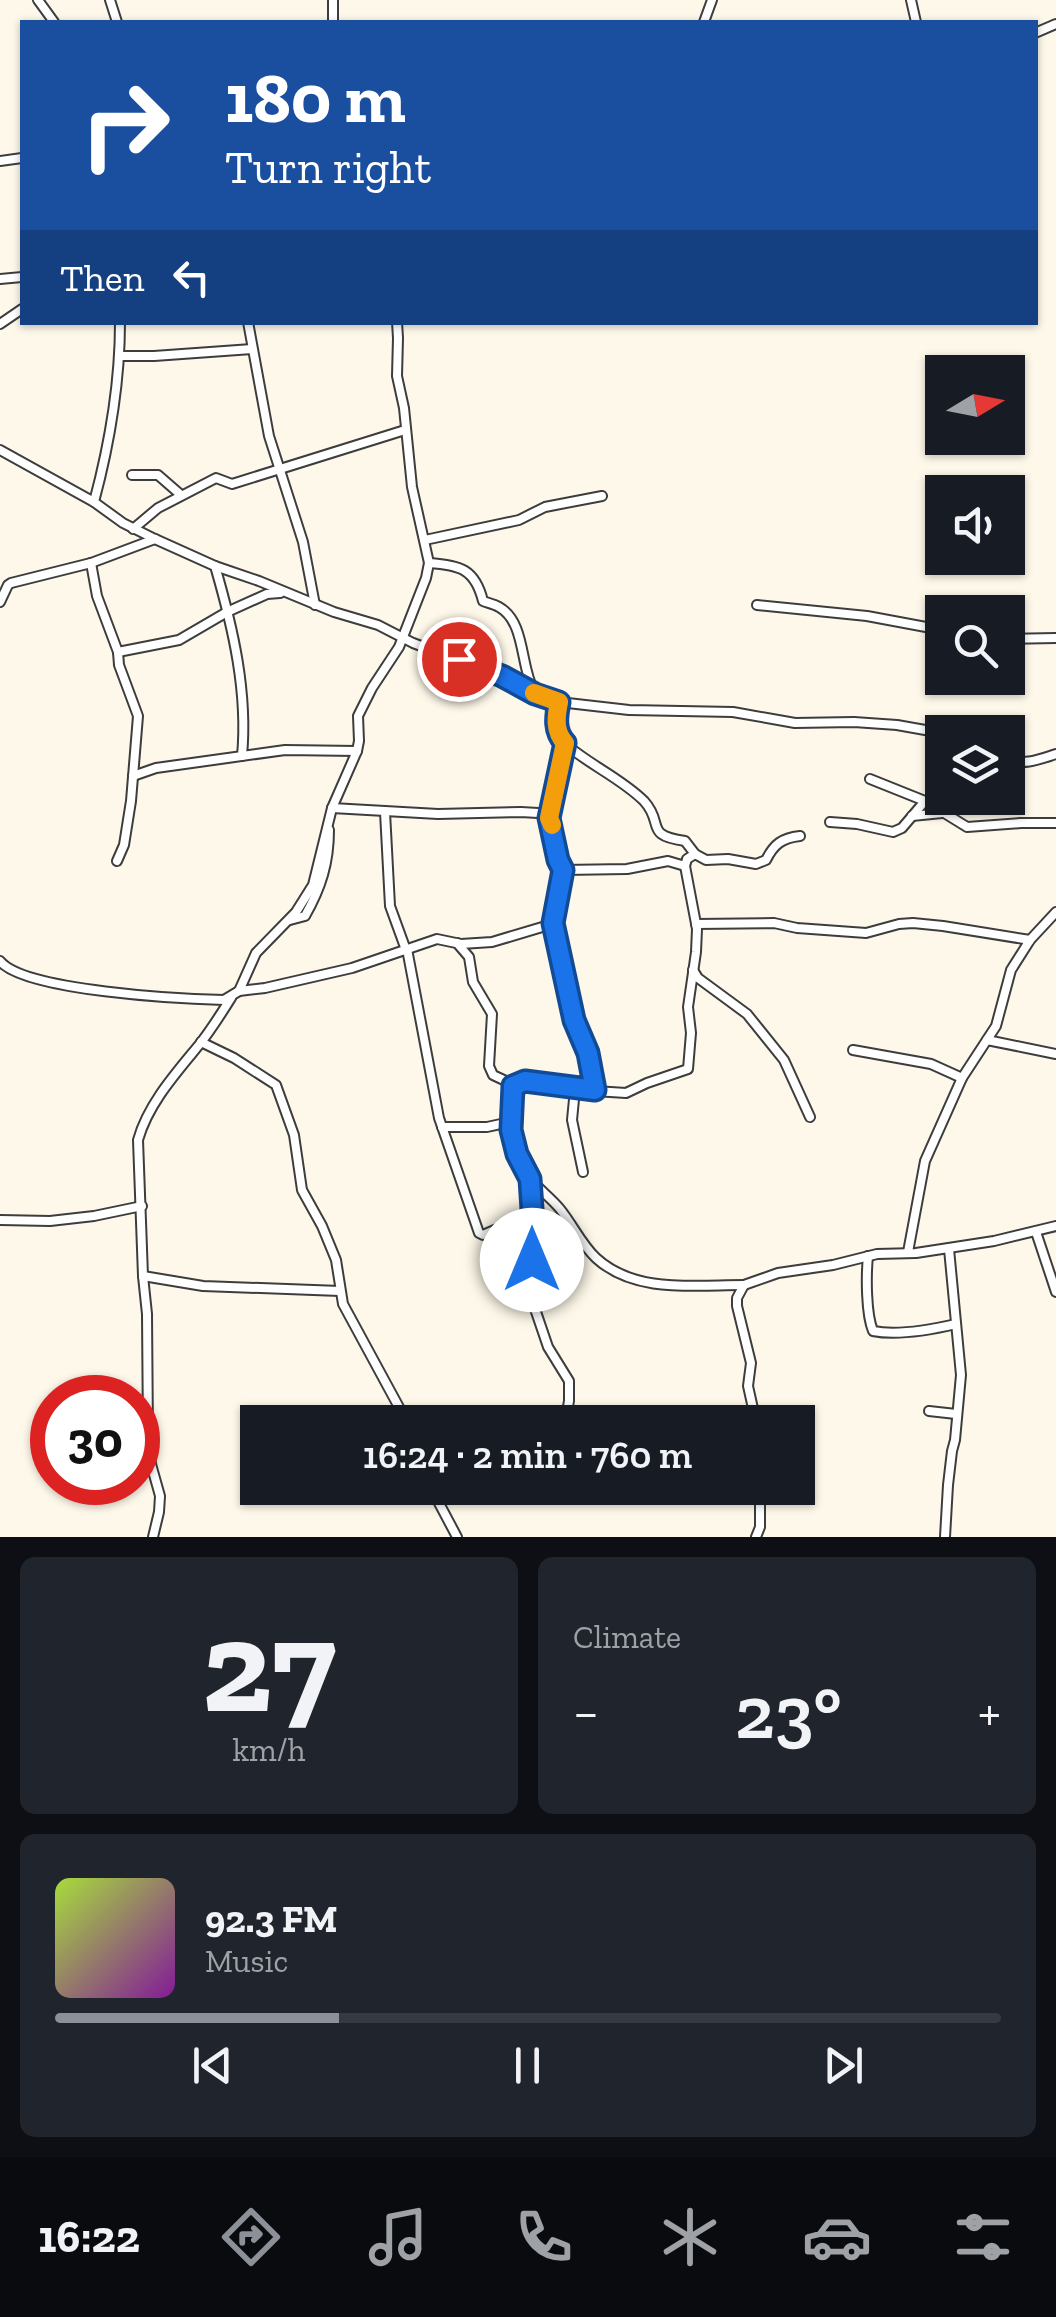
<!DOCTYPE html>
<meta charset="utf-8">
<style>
body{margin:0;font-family:"Zilla Slab",serif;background:#20242c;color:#f1f3f6;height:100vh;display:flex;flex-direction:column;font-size:38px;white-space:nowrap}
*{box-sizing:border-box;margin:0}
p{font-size:32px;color:#9ea1a6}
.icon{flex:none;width:55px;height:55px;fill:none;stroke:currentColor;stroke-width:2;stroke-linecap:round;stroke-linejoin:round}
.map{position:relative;height:1537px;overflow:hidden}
.drawer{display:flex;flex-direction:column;gap:20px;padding:20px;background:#0d0f14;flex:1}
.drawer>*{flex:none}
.top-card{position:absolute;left:20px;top:20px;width:1018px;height:305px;border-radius:0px;box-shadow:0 2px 8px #0004;background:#1a4fa0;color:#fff;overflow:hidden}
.needle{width:65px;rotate:80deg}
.controls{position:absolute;left:925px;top:355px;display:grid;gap:20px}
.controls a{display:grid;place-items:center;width:100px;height:100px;border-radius:0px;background:#171b24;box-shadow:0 2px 8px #0004;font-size:50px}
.speed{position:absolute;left:30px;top:1375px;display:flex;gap:20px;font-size:50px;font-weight:700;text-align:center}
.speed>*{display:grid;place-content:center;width:130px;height:130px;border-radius:50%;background:#171b24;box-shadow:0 2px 8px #0004;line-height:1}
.speed .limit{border:15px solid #d22;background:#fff;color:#111}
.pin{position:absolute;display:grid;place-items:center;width:85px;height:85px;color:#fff;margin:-42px;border:5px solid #fff;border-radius:50%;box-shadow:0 2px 10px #0007}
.me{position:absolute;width:110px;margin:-55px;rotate:0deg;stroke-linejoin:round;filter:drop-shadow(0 0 8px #0008)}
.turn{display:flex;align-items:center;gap:35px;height:210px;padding:0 40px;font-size:45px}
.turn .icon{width:130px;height:130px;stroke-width:2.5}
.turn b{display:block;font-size:70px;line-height:85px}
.then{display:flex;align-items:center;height:95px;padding:0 40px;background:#0003;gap:20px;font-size:38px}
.big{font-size:75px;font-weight:600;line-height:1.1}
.drawer .tile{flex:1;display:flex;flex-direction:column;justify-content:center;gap:15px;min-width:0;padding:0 35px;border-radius:15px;background:#20242c}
.drawer .dial{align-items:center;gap:0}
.dial b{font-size:130px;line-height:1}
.song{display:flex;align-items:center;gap:30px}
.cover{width:120px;height:120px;border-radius:15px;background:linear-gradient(135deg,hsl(80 70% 55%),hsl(290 70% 35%))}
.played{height:10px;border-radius:5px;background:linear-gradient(90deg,#8c9099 30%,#363941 30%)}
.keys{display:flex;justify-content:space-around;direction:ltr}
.heat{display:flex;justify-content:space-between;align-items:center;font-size:55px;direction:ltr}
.drawer .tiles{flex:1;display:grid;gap:20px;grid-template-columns:1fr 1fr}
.tile:last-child{grid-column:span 2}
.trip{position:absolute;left:240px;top:1405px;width:575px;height:100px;border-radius:0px;background:#171b24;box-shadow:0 2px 8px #0004;font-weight:600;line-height:100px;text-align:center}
.dock{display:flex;height:160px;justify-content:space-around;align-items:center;background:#090b0e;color:#9ea1a6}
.dock .icon{width:70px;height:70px}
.dock .current{color:#8c9099}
.dock b{font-size:45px;color:#f1f3f6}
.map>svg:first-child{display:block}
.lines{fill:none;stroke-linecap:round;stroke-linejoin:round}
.minor-casing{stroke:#3d3d3d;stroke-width:12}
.minor{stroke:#fff;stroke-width:8}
.route-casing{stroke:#114b97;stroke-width:25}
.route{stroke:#1a73e8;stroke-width:18}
.slow{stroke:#f59e0b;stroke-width:18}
</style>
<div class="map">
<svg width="1056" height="1537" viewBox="0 0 1056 1537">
<rect width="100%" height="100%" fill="#fdf8e9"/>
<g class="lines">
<g class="minor-casing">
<g id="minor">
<polyline points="38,0 54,22"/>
<polyline points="110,0 117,22"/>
<polyline points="333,0 333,22"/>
<polyline points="911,0 916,22"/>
<polyline points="704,22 712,0"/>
<polyline points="1035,33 1056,24"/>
<polyline points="0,161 22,158"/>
<polyline points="0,279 22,277"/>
<polyline points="248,322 269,436 303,542 315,605"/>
<polyline points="0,324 22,309"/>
<polyline points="120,356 154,356 252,349"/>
<polyline points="0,450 94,502 123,523 155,539 215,566 259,581 334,612 378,625 413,643 502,676 535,694 559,702 629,710 733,712 795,723 854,722 897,725 942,733"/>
<polyline points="132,475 158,475 181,495"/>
<path d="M94 502C109 446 120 381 120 322"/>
<polyline points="133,529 158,508 216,478 232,484 405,430"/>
<polyline points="425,540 519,520 545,507 602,496"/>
<polyline points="91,563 97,596 118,652 119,665 138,716 131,801 124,845 117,861"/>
<path d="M429 563C460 565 475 569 483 601 488 603 494 604 499 607 526 622 520 667 534 691"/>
<path d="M215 566C233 628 248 692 242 756"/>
<polyline points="0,602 8,585 11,583 91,563 155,539"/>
<polyline points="757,605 867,616 942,630"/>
<polyline points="1008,639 1056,638"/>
<polyline points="118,652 179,640 227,612 267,594 280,593"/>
<path d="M559 702 557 726 561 740C585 763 620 777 644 801 665 824 643 835 685 841L695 854 706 860 728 859 756 864 766 860C774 844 782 838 800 836"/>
<path d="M1008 759C1024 766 1040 759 1056 754"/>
<polyline points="133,776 156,768 285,750 357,751"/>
<polyline points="870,779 925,801 967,827 1021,823 1056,823"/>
<polyline points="332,808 438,814 521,812 538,813 551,820 558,859 563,870 627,869 668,861 685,866"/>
<polyline points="385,812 390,906 406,950"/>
<polyline points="912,816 942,813"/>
<polyline points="549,818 565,743"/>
<polyline points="830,822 857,824 893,832 902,828 925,801"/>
<path d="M290 920 305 916C321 888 329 863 329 830"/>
<polyline points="553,923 575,1020 588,1053 595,1090"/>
<polyline points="696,924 774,923 797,928 866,933 899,924 913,923 943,926 1030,940"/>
<path d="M457 943 469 957 473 982 492 1014 489 1066 493 1075 510 1083 514 1087C512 1118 508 1150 528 1176 537 1188 550 1197 560 1209 573 1225 581 1244 596 1258 635 1294 695 1285 744 1285"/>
<path d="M407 949 439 1118 479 1233 483 1235C506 1224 512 1224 530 1242"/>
<path d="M0 961C24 991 182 999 224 1000L239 991 256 953 296 912 313 885 332 808 357 751 359 741 358 716 372 688 399 647 426 578 429 563 412 487 404 408 397 376 398 338 397 322"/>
<polyline points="693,970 698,978 747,1014 784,1060 810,1117"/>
<polyline points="239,991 265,988 352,968 437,939 461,944 492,942 549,925 555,918 563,870"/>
<polyline points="987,1040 1056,1054"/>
<polyline points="201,1042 234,1058 276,1085 294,1135 302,1190 322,1226 336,1260 343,1304 407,1422"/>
<polyline points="853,1050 931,1064 962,1078"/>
<polyline points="513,1085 525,1081 579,1090 626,1093 647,1083 688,1069 691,1033 688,1007 696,952 697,929 685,866 687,859 695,854"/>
<polyline points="575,1089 572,1120 583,1172"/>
<polyline points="442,1127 487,1127 510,1122"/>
<polyline points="530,1179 532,1209 528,1230 533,1303 548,1347 569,1381 569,1401 565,1422"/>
<polyline points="0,1220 50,1221 94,1216 142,1206"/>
<polyline points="1036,1232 1056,1292"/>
<polyline points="908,1252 925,1161 962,1078 996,1026 1011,970 1030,940 1056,912"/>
<path d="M868 1256C866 1276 866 1314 873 1331 898 1336 930 1330 956 1324"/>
<polyline points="143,1276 203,1286 340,1291"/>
<polyline points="929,1411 956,1414"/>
<polyline points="756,1422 748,1386 751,1363 737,1306 737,1298 744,1285 778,1273 833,1265 877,1254 916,1253 994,1241 1056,1226"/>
<polyline points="431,1488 457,1537"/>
<polyline points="567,1498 569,1488"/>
<path d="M153 1537 159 1512 160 1496 151 1464 148 1436 147 1314 143 1276 138 1140C148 1104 176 1073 199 1045 211 1030 221 1014 231 998"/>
<polyline points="756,1537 760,1527 760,1488"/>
<polyline points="945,1537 948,1485 952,1451 955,1440 961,1375 949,1249"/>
</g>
</g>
<use href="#minor" class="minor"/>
</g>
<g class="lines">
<g class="route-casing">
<path id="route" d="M459 659 502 676 535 694 559 702C556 717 554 731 565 743L549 818 558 860 563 870 553 923 574 1020 588 1053 595 1090 525 1081 513 1086 511 1130 517 1154 530 1179 532 1209 528 1230 532 1260"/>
</g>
<use href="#route" class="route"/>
<path class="slow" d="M534 693 559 702C556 717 554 731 565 743L549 818 552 825"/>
</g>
</svg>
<div class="controls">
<a><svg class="needle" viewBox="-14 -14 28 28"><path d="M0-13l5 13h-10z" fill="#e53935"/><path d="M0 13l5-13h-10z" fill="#9ea1a6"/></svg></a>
<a><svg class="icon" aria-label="sound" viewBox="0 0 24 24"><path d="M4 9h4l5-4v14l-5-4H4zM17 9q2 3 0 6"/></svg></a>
<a><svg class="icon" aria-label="search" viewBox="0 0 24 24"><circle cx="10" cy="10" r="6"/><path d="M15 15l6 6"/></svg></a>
<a><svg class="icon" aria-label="layers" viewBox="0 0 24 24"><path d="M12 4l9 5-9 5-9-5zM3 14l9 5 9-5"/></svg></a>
</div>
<div class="speed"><div class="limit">30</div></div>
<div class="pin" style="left:459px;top:659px;background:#d93025"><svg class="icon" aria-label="arrive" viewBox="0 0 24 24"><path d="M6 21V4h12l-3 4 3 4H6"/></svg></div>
<svg class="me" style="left:532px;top:1260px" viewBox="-20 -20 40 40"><circle r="19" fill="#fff"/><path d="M0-13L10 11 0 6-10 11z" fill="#1a73e8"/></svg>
<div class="trip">16:24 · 2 min · 760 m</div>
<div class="top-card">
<div class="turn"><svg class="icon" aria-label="right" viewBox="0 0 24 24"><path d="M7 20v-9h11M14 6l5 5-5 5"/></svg><div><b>180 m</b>Turn right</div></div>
<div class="then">Then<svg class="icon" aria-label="left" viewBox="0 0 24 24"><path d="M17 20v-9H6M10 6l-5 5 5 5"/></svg></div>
</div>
</div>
<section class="drawer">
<div class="tiles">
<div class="tile dial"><b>27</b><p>km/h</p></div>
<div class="tile"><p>Climate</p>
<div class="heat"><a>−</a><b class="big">23°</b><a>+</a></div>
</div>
<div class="tile">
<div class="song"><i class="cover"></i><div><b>92.3 FM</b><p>Music</p></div></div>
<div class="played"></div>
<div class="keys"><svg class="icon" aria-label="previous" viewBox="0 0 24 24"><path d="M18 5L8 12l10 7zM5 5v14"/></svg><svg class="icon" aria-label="pause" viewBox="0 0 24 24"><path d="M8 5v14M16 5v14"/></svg><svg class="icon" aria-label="next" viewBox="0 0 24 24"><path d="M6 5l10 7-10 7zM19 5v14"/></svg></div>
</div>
</div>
</section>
<nav class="dock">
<b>16:22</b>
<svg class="icon current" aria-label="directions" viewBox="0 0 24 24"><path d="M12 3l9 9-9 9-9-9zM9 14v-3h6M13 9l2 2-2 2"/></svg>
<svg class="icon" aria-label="music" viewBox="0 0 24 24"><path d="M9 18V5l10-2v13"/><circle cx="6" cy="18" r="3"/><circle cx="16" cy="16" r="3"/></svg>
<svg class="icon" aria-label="phone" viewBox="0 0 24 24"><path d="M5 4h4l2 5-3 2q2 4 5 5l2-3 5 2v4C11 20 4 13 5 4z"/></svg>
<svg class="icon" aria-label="climate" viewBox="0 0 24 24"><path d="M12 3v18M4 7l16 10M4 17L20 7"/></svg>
<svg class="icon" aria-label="car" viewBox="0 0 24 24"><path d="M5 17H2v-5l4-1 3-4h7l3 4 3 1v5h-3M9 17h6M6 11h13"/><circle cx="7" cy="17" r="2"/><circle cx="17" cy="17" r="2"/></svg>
<svg class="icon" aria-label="filters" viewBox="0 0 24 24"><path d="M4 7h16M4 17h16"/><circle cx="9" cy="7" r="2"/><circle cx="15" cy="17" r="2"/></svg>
</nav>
